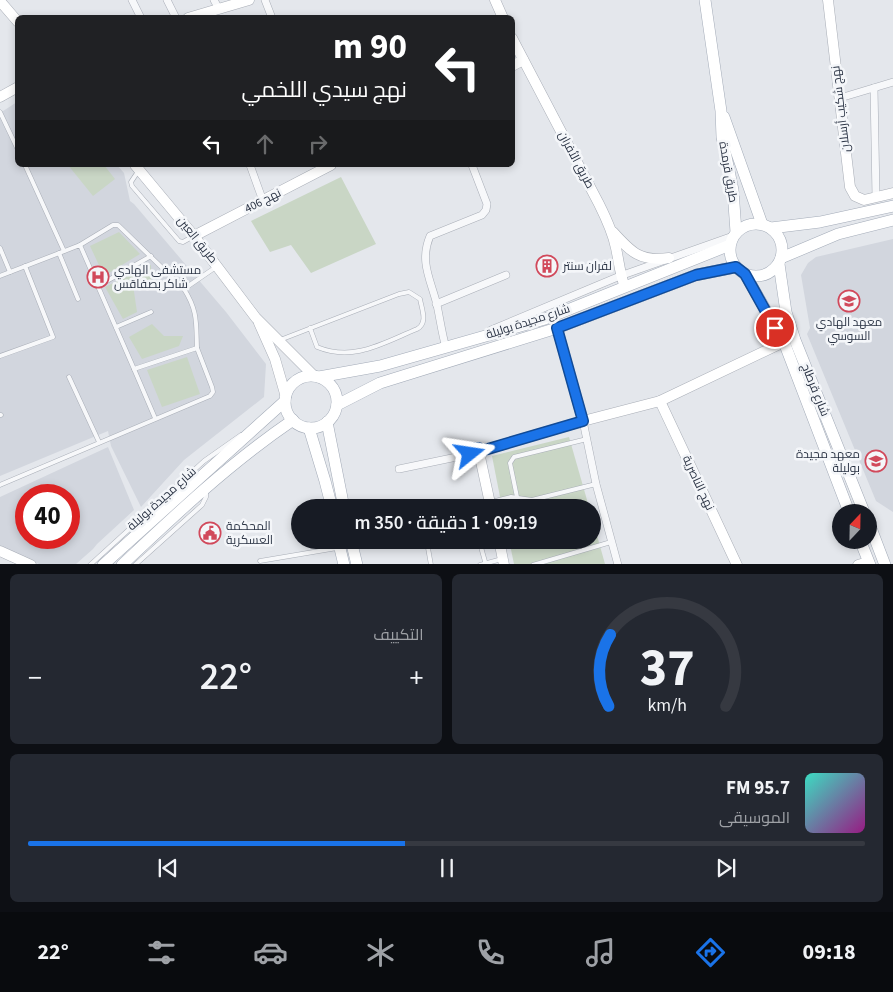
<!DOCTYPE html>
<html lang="ar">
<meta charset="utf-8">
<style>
body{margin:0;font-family:"Source Sans 3",Cairo,sans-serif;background:#242831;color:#f1f3f6;direction:rtl;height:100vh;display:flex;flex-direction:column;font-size:19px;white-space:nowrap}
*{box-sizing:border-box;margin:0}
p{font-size:16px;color:#9ea1a6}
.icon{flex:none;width:28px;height:28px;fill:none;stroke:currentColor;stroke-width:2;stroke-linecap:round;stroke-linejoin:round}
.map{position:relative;height:564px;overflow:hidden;direction:ltr}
.sheet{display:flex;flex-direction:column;gap:10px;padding:10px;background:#0d0f14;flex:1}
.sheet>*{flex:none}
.top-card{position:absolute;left:15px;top:15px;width:500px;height:152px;border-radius:8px;box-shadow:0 2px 8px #0003;direction:rtl;background:#202124;color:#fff;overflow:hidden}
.needle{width:32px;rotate:22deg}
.controls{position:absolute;left:832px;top:504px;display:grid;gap:10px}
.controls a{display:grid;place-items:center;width:45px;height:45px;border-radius:50%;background:#171b24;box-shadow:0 2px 8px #0003;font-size:25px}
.speed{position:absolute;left:15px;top:484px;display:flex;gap:10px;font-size:25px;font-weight:700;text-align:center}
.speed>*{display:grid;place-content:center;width:65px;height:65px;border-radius:50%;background:#171b24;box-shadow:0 2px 8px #0003;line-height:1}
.speed .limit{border:8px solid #d22;background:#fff;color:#111}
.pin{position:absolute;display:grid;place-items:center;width:42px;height:42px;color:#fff;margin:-21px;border:2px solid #fff;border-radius:50%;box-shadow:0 1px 5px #0007}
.me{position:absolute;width:55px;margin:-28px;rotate:75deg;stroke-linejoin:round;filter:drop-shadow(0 0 4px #0008)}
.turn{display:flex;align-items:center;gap:18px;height:105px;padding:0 25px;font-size:22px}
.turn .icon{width:65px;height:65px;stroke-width:2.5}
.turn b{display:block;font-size:35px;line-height:42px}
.lanes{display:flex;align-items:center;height:48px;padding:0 25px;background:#0003;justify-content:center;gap:25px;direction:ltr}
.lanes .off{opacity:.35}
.big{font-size:38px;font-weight:600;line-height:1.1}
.sheet .tile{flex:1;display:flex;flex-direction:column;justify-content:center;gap:8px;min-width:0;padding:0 18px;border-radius:8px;background:#242831}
.sheet .dial{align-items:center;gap:0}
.dial svg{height:130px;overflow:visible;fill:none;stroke:#363941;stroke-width:7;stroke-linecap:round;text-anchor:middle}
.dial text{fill:#f1f3f6;stroke:none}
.song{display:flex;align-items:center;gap:15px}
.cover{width:60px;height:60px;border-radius:8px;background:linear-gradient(135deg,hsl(170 70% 55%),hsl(310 70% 35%))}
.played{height:5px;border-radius:2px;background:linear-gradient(90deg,#1a73e8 45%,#363941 45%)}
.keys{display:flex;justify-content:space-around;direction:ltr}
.heat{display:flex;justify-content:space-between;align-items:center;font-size:28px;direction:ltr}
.sheet .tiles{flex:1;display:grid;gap:10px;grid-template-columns:1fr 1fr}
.tile:last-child{grid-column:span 2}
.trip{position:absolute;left:291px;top:499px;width:310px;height:50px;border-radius:25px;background:#171b24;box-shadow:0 2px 8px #0003;font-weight:600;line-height:50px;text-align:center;direction:rtl}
.dock{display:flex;height:80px;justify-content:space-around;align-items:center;background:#090b0e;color:#9ea1a6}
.dock .icon{width:35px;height:35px}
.dock .current{color:#1a73e8}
.dock b{font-size:22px;color:#f1f3f6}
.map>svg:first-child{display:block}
.built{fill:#d2d6de;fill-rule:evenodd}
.green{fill:#c9d6c5}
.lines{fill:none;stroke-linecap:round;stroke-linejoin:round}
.lane-casing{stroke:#a9aeb7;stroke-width:5}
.street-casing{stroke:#a9aeb7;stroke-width:8}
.secondary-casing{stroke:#a9aeb7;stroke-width:11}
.primary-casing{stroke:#a3abb8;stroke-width:12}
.lane{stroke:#f7f8fa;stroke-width:4}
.street{stroke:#f7f8fa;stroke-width:7}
.secondary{stroke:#fff;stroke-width:10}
.primary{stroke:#fff;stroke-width:11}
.route-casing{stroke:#114b97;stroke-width:12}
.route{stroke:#1a73e8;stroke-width:9}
.labels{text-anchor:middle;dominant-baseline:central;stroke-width:5;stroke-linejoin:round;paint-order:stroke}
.street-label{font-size:12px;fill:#2b3445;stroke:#f4f6f9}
.poi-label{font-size:12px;fill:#2b3445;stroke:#f4f6f9;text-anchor:start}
</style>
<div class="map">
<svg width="893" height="565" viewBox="0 0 893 565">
<rect width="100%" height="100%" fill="#e4e7ec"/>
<g class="built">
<polygon points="17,102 18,165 117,165 124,173 130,201 134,204 226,312 266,364 264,397 184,460 141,507 111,446 108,431 0,476 0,113"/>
<polygon points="893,239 893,512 876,501 807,334 810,328 801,275 808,263 816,257"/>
<path d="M108 447 134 510 97 544 93 549 76 564H39L0 547V497ZM26 495H69V538H26Z"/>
</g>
<g class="green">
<polygon points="68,165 104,165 115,179 93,196"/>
<polygon points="341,177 376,244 311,273 291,245 270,252 251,221"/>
<polygon points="119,232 140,254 104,276 90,246"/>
<polygon points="151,265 151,281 133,285 137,312 123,319 105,287"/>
<polygon points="152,324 164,336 183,336 179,346 142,359 129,337"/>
<polygon points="187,357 200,394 162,407 147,370"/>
<polygon points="569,437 589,507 502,507 492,456"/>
<polygon points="593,521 605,564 514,564 509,540 592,540"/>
</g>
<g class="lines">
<g class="lane-casing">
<g id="lane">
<polyline points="0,112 18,150"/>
<polyline points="25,165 64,251"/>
<polyline points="139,170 131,182 132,186 179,241 183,242 192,237"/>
<polyline points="80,245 113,225 118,225 184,289 216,267"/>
<polyline points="0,248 10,272"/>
<polyline points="59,253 78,299"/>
<polyline points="0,276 80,245 134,369 197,348 212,387 213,392 210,396 0,485"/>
<polyline points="98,286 151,256"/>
<path d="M184 289C198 311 196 323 197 348"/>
<polyline points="116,327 151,312"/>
<path d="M280 340 399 294 409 292 420 299C422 310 428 323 417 329 383 343 354 362 317 347L310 328"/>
<polyline points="0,356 53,337 25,266"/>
<polyline points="134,369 155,418"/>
<polyline points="69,377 99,442"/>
<polyline points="0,415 1,415"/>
<polyline points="517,497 510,463 514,457 587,439"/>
<polyline points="491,502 511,497 532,500 596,484"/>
<polyline points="479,540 486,565"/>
<polyline points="260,561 337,548"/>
<polyline points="90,565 204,461 241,435"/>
<polyline points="135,565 202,505 206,497 206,490"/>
<polyline points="431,565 428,548 430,543 436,540"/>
<polyline points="480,565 502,559"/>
<polyline points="533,565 611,542"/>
</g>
</g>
<g class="street-casing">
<g id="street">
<polyline points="132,0 141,18"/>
<polyline points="167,0 176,18"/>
<polyline points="214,0 219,9"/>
<polyline points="265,0 272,18"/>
<polyline points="874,88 876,197"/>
<polyline points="840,98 893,82"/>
<polyline points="250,165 263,201"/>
<polyline points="436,304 506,275"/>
<polyline points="491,330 620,276 733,236"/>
<path d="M446 348C442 334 440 319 437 305 431 280 419 262 430 236L482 215 486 210 487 204 472 165"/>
<polyline points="583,421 596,484 618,565"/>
<polyline points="399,469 471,454"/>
</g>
</g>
<g class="secondary-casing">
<g id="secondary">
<polyline points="495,0 503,18"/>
<polyline points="828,0 850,187 855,196 864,200 893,193"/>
<polyline points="0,1 18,22"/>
<polyline points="188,18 249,0"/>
<path d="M512 38 599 204C606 218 613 233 616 248 619 262 620 275 625 287"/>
<polyline points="512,66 523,60"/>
<polyline points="0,97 18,87"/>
<polyline points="135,165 194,236 256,318 314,376"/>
<path d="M613 232C631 252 640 262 669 258"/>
<polyline points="194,236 331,165"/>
<polyline points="259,323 275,359 286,397"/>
<polyline points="557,328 583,421"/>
<polyline points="660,401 737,565"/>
<circle cx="476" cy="453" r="5.5"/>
<polyline points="481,451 583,421 660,401 784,342"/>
<polyline points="480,457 491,508"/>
<polyline points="499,540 504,565"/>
<polyline points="0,551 31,565"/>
<polyline points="858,565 868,562"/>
</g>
</g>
<g class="primary-casing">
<g id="primary">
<polyline points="705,0 721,111 722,137 733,190 736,232"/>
<polyline points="724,117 762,224"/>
<circle cx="756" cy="250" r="26"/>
<polyline points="771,228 820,222 893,206"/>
<polyline points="781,258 838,234 893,220"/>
<polyline points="779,264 786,312 795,340 864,512"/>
<polyline points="745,274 784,342 849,512"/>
<circle cx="311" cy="402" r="26"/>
<polyline points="319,377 380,366 545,319 730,245"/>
<polyline points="337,405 380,383 557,328 696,275 736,267"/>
<polyline points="327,422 344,508"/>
<polyline points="309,428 325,481 332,508"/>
<polyline points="869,523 885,565"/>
<polyline points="338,540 344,565"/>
<polyline points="351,540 357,565"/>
<polyline points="860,540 870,565"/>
<polyline points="103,565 285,401"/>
<path d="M122 565C177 513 230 463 293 420"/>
</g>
</g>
<use href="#lane" class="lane"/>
<use href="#street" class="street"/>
<use href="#secondary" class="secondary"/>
<use href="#primary" class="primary"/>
</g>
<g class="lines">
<g class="route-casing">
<polyline id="route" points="470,454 474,448 479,448 481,451 583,421 557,328 696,275 736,267 745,274 775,328"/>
</g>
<use href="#route" class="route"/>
</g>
<defs>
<g id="building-ring" transform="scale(1.125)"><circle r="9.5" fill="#f4f6f9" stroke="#d1495b" stroke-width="1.5"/><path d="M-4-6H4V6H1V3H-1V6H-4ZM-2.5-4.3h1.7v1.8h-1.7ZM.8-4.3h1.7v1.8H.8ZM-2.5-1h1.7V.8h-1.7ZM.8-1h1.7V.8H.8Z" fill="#d1495b"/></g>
<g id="hospital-ring" transform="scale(1.125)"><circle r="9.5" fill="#f4f6f9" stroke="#d1495b" stroke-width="1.5"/><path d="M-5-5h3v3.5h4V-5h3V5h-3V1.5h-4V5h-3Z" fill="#d1495b"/></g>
<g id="school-ring" transform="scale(1.125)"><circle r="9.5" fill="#f4f6f9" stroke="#d1495b" stroke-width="1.5"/><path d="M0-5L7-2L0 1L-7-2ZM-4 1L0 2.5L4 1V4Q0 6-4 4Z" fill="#d1495b"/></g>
<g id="civic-ring" transform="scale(1.125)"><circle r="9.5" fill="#f4f6f9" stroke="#d1495b" stroke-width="1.5"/><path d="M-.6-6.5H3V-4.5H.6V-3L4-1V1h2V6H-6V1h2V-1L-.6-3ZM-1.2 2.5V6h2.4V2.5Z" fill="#d1495b"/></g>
</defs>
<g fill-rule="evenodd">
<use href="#building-ring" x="547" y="266"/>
<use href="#hospital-ring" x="98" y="277"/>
<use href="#school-ring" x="849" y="301"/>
<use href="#school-ring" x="876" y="461"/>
<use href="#civic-ring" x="210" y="533"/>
</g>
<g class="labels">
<g class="street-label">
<text transform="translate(841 109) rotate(-97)">نهج شكيب أرسلان</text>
<text transform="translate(576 160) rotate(62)">طريق الأفران</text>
<text transform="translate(728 172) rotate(80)">طريق قرمدة</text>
<text transform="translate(263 201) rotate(-27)">نهج 406</text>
<text transform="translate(197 240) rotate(51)">طريق العين</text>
<text transform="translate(528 322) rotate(-18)">شارع مجيدة بوليلة</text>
<text transform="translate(815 390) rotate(68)">شارع قرطاج</text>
<text transform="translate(698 483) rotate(65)">نهج الناصرية</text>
<text transform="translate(162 499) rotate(-42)">شارع مجيدة بوليلة</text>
</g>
<g class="poi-label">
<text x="563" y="266">لفران سنتر</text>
<text x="114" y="270">مستشفى الهادي<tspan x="114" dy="14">شاكر بصفاقس</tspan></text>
<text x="849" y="322" text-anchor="middle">معهد الهادي<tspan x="849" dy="14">السوسي</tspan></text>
<text x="860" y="454" text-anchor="end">معهد مجيدة<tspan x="860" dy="14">بوليلة</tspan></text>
<text x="226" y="526">المحكمة<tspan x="226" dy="14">العسكرية</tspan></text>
</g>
</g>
</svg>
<div class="controls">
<a><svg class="needle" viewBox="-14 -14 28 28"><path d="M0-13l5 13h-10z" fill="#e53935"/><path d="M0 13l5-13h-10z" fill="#9ea1a6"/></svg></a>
</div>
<div class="speed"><div class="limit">40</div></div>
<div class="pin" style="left:775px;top:328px;background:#d93025"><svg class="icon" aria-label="arrive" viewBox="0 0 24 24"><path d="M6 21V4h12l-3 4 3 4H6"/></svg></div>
<svg class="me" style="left:470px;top:454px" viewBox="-20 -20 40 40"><path d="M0-17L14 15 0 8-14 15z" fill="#1a73e8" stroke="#fff" stroke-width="4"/></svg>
<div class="trip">09:19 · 1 دقيقة · 350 m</div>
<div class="top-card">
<div class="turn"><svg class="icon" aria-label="left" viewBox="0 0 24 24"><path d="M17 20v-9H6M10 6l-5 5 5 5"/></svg><div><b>90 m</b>نهج سيدي اللخمي</div></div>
<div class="lanes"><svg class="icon" aria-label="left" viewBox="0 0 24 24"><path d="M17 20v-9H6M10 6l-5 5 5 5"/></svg><svg class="icon off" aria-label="ahead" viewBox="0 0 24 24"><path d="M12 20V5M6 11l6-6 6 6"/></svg><svg class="icon off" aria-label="right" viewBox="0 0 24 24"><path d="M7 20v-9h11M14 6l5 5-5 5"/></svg></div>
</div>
</div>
<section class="sheet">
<div class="tiles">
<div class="tile dial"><svg viewBox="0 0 100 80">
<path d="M14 69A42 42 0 1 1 86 69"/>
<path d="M14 69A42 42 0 0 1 15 25" stroke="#1a73e8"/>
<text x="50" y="56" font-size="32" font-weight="700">37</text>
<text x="50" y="72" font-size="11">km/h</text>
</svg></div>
<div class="tile"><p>التكييف</p>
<div class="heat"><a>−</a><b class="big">22°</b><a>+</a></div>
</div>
<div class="tile">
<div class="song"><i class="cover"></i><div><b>95.7 FM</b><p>الموسيقى</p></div></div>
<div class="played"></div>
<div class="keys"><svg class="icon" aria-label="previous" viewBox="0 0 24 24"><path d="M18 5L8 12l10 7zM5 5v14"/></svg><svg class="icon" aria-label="pause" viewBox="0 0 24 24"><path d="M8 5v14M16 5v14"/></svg><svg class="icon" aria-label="next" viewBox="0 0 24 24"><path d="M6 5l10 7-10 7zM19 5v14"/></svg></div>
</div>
</div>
</section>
<nav class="dock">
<b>09:18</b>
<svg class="icon current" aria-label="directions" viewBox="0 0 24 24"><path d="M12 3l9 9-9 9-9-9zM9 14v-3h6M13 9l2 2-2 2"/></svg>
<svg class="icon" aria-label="music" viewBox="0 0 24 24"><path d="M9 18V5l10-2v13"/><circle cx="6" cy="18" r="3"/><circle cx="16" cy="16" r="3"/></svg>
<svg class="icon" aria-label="phone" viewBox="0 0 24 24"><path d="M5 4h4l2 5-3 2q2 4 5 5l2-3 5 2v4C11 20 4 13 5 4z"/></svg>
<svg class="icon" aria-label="climate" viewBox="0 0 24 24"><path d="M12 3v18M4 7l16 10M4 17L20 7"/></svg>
<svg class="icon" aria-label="car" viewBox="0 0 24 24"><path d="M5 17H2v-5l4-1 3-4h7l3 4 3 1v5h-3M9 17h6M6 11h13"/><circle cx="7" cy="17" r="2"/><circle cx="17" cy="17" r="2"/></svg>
<svg class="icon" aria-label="filters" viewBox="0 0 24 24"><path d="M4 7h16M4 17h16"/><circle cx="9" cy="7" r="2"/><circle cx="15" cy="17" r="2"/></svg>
<b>22°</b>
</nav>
